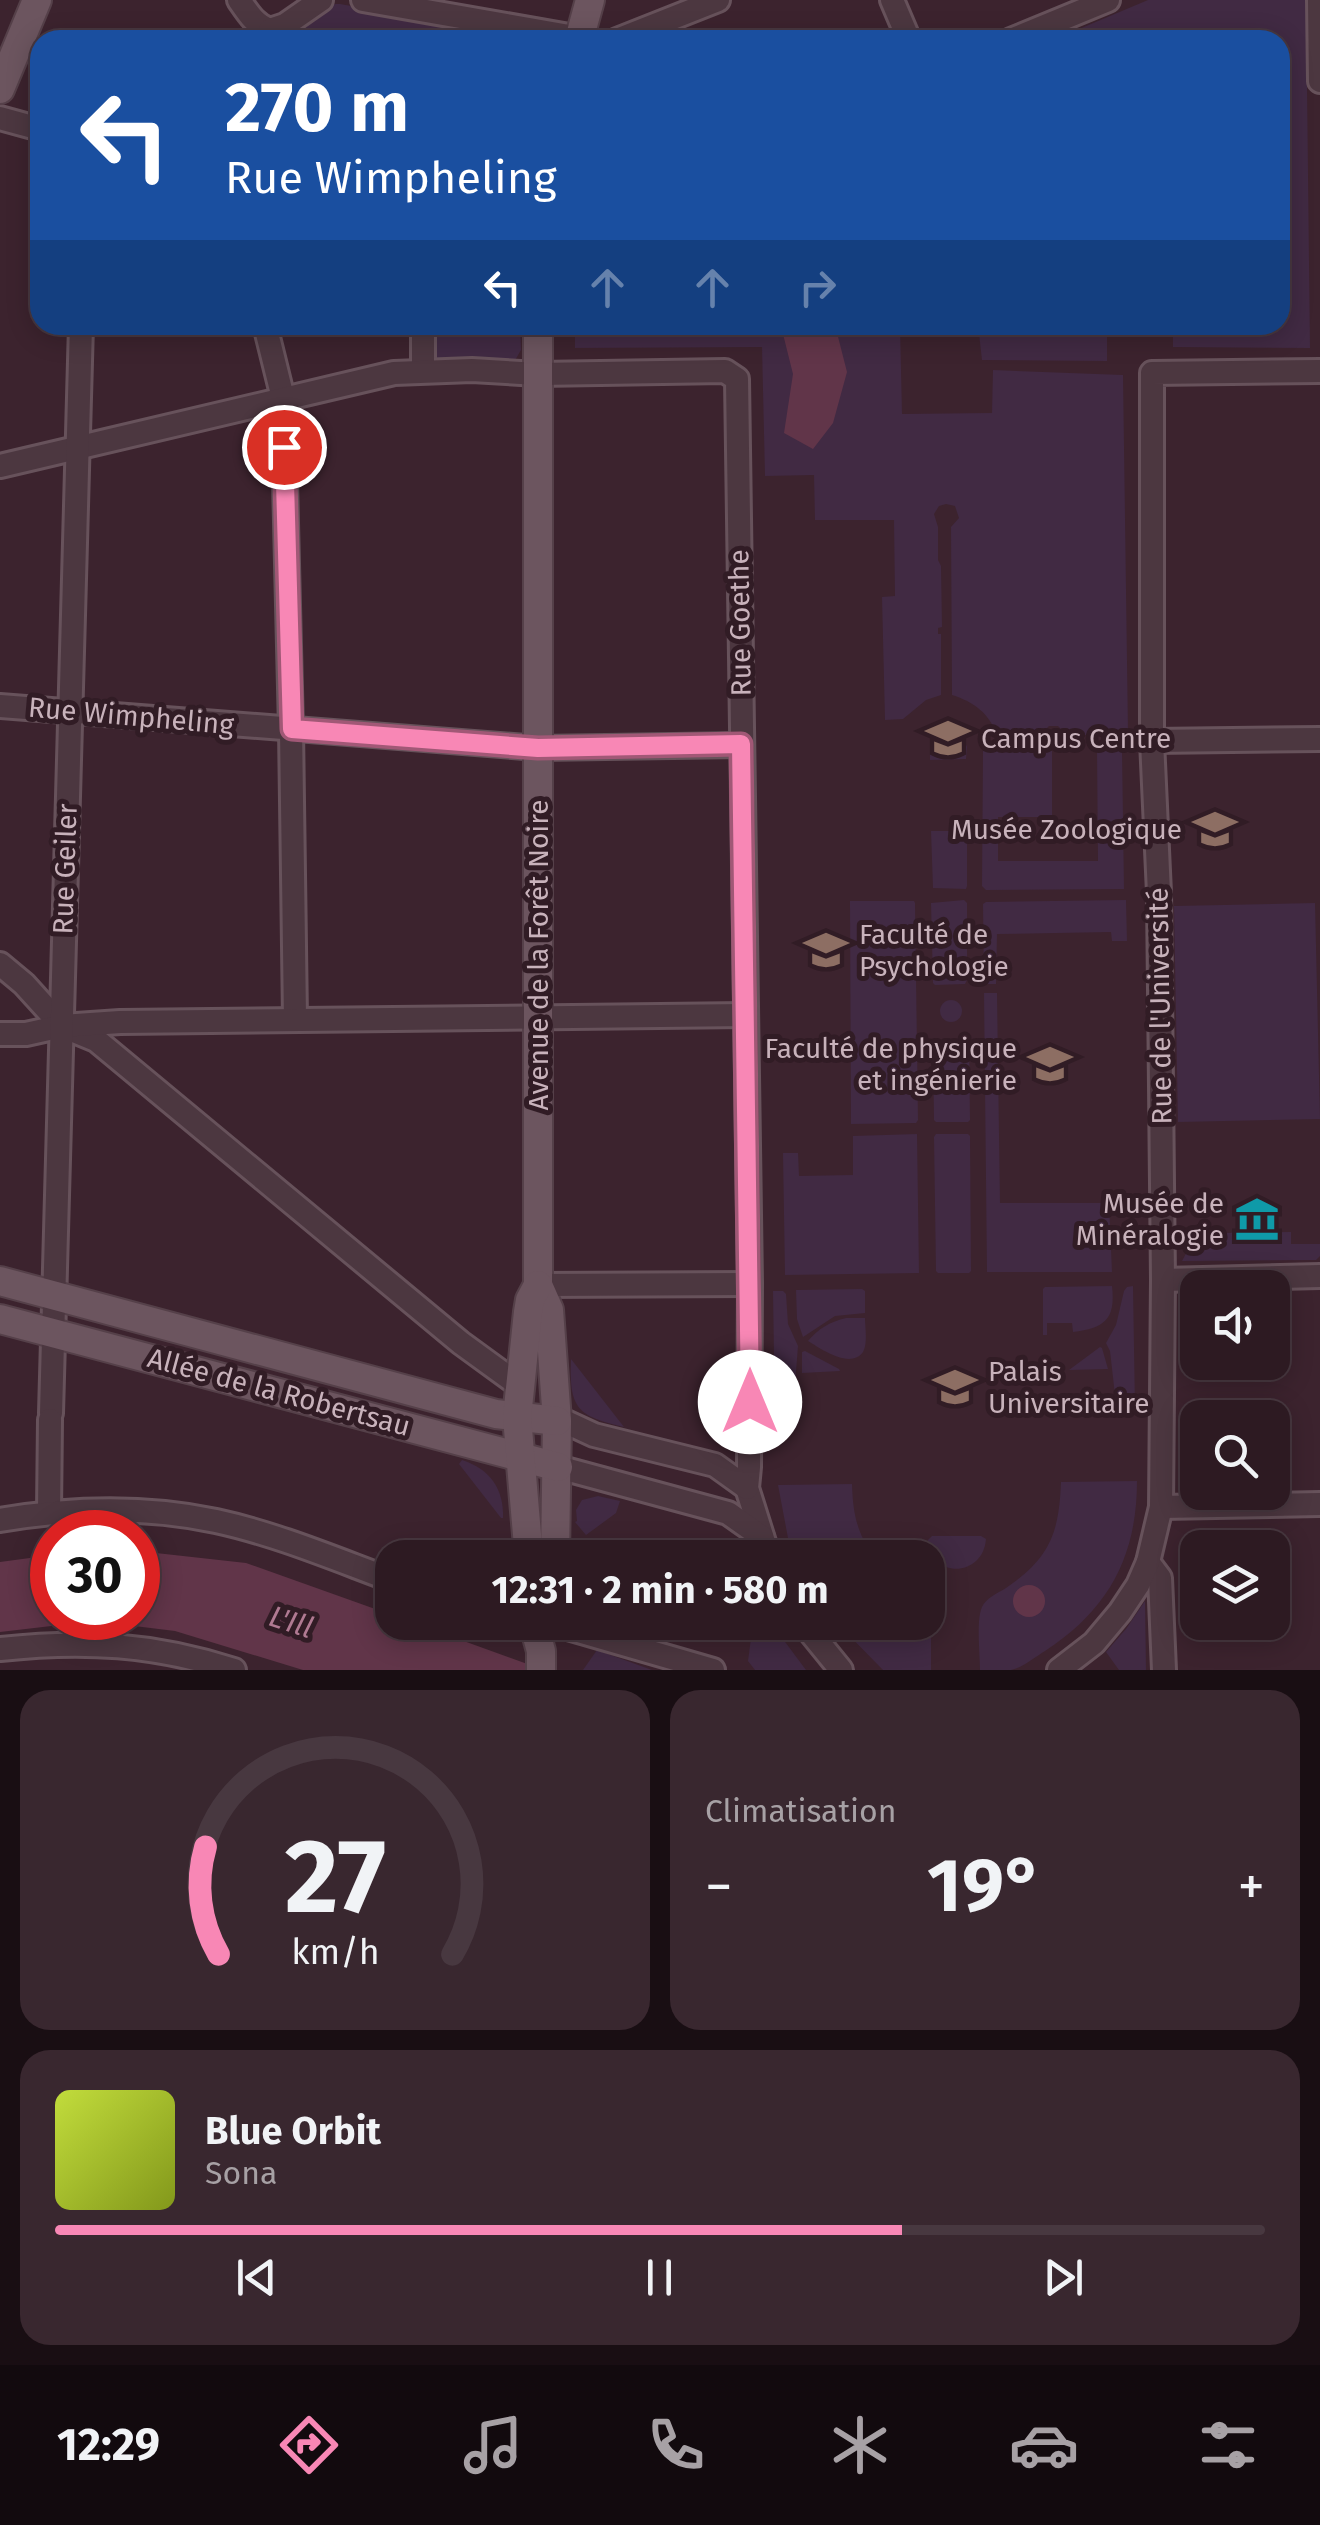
<!DOCTYPE html>
<html lang="fr">
<meta charset="utf-8">
<style>
body{margin:0;font-family:"Fira Sans",sans-serif;background:#39272f;color:#f1f3f6;height:100vh;display:flex;flex-direction:column;font-size:38px;white-space:nowrap}
*{box-sizing:border-box;margin:0}
p{font-size:32px;color:#a7a1a5}
.icon{flex:none;width:55px;height:55px;fill:none;stroke:currentColor;stroke-width:2;stroke-linecap:round;stroke-linejoin:round}
.map{position:relative;height:1670px;overflow:hidden}
.drawer{display:flex;flex-direction:column;gap:20px;padding:20px;background:#190e13;flex:1}
.drawer>*{flex:none}
.hud{position:absolute;left:30px;top:30px;width:1260px;height:305px;border-radius:30px;box-shadow:0 5px 25px #0003,0 0 0 2px #483840;background:#1a4fa0;color:#fff;overflow:hidden}
.tools{position:absolute;left:1180px;top:1270px;display:grid;gap:20px}
.tools a{display:grid;place-items:center;width:110px;height:110px;border-radius:20px;background:#2d1a22;box-shadow:0 5px 25px #0003,0 0 0 2px #483840;font-size:50px}
.speed{position:absolute;left:30px;top:1510px;display:flex;gap:20px;font-size:50px;font-weight:700;text-align:center}
.speed>*{display:grid;place-content:center;width:130px;height:130px;border-radius:50%;background:#2d1a22;box-shadow:0 5px 25px #0003,0 0 0 2px #483840;line-height:1}
.speed .limit{border:15px solid #d22;background:#fff;color:#111}
.pin{position:absolute;display:grid;place-items:center;width:85px;height:85px;color:#fff;margin:-42px;border:5px solid #fff;border-radius:50%;box-shadow:0 2px 10px #0007}
.me{position:absolute;width:110px;margin:-55px;rotate:0deg;stroke-linejoin:round;filter:drop-shadow(0 0 8px #0008)}
.turn{display:flex;align-items:center;gap:35px;height:210px;padding:0 30px;font-size:45px}
.turn .icon{width:130px;height:130px;stroke-width:2.5}
.turn b{display:block;font-size:70px;line-height:85px}
.lanes{display:flex;align-items:center;height:95px;padding:0 30px;background:#0003;justify-content:center;gap:50px;direction:ltr}
.lanes .off{opacity:.35}
.big{font-size:75px;font-weight:700;line-height:1.1}
.drawer .card{flex:1;display:flex;flex-direction:column;justify-content:center;gap:15px;min-width:0;padding:0 35px;border-radius:30px;background:#39272f}
.drawer .dial{align-items:center;gap:0}
.dial svg{height:260px;overflow:visible;fill:none;stroke:#483840;stroke-width:7;stroke-linecap:round;text-anchor:middle}
.dial text{fill:#f1f3f6;stroke:none}
.song{display:flex;align-items:center;gap:30px}
.cover{width:120px;height:120px;border-radius:15px;background:linear-gradient(135deg,hsl(70 70% 55%),hsl(70 70% 35%))}
.played{height:10px;border-radius:5px;background:linear-gradient(90deg,#f887b5 70%,#483840 70%)}
.keys{display:flex;justify-content:space-around;direction:ltr}
.heat{display:flex;justify-content:space-between;align-items:center;font-size:55px;direction:ltr}
.drawer .tiles{flex:1;display:grid;gap:20px;grid-template-columns:1fr 1fr}
.card:last-child{grid-column:span 2}
.trip{position:absolute;left:375px;top:1540px;width:570px;height:100px;border-radius:30px;background:#2d1a22;box-shadow:0 5px 25px #0003,0 0 0 2px #483840;font-weight:700;line-height:100px;text-align:center}
.dock{display:flex;height:160px;justify-content:space-around;align-items:center;background:#120a0e;color:#a7a1a5}
.dock .icon{width:70px;height:70px}
.dock .selected{color:#f887b5}
.dock b{font-size:45px;color:#f1f3f6}
.map>svg:first-child{display:block}
.green{fill:#412a43}
.water{fill:#613549}
.lines{fill:none;stroke-linecap:round;stroke-linejoin:round}
.minor-casing{stroke:#67525b;stroke-width:28}
.major-casing{stroke:#554049;stroke-width:32}
.minor{stroke:#4c3740;stroke-width:22}
.major{stroke:#6c555f;stroke-width:28}
.route-casing{stroke:#a15876;stroke-width:25}
.route{stroke:#f887b5;stroke-width:18}
.labels{text-anchor:middle;dominant-baseline:central;stroke-width:10;stroke-linejoin:round;paint-order:stroke}
.street-label{font-size:28px;fill:#c8b2bb;stroke:#311c25}
.poi-label{font-size:28px;fill:#c8b2bb;stroke:#311c25;text-anchor:start}
.water-label{font-size:30px;font-style:italic;fill:#b07a92;stroke:#311c25}
</style>
<div class="map">
<svg width="1320" height="1670" viewBox="0 0 1320 1670">
<rect width="100%" height="100%" fill="#3c232e"/>
<g class="green">
<polygon points="1148,0 1306,0 1310,348 1173,347 1173,325 1280,325 1280,40 1053,40"/>
<polygon points="336,4 340,4 544,40 284,40 285,35 324,7"/>
<polygon points="418,325 520,325 521,350 514,362 418,366"/>
<path d="M575 325H900L902 414 992 413 993 370 1123 375 1128 732 1114 735H1067L1058 726H1049L1040 735H997C989 713 974 702 952 695L951 527 959 518 955 506 946 504 939 506 934 514 938 527V560L941 566 942 627 938 628V634H941V695L926 700 903 719 885 720 882 597 895 596 894 520H815L814 475 765 476 762 347 575 348Z"/>
<polygon points="978,325 1107,325 1107,361 982,360"/>
<path d="M949 731 963 738 967 747 966 759 930 760C930 744 932 734 949 731Z"/>
<polygon points="1097,750 1122,750 1124,889 986,890 982,886 983,751 1052,751 1052,817 998,817 998,861 1098,861"/>
<polygon points="931,831 967,831 967,886 966,889 933,888"/>
<polygon points="964,900 967,903 967,980 965,984 935,985 933,983 931,903"/>
<polygon points="1126,900 1127,941 1112,941 1111,932 997,934 996,984 984,984 983,904 986,902"/>
<polygon points="850,901 914,901 915,903 918,1120 916,1123 851,1124"/>
<polygon points="1315,903 1320,1119 1178,1122 1174,906"/>
<polygon points="984,993 997,993 1000,1203 1109,1203 1112,1272 987,1272"/>
<circle cx="951" cy="1011" r="11"/>
<polygon points="935,1040 967,1040 969,1042 970,1120 968,1122 936,1122 934,1120 933,1042"/>
<polygon points="917,1134 919,1273 785,1275 783,1153 798,1153 799,1176 853,1175 853,1136"/>
<polygon points="936,1134 968,1134 970,1136 971,1271 969,1273 938,1273 936,1271 934,1137"/>
<polygon points="1291,1232 1291,1244 1320,1244 1320,1256 1316,1260 1182,1261 1190,1246 1220,1245 1220,1233"/>
<path d="M1112 1286C1116 1320 1104 1328 1073 1332L1072 1323H1047V1335H1043V1289L1045 1287Z"/>
<polygon points="1133,1286 1135,1408 1116,1404 1110,1351 1106,1343 1116,1325 1124,1291 1127,1287"/>
<polygon points="862,1289 865,1291 865,1313 835,1316 803,1337 797,1319 796,1290"/>
<polygon points="773,1291 783,1291 786,1294 788,1324 798,1346 796,1372 797,1417 791,1422 775,1422"/>
<path d="M846 1318H865C865 1327 868 1344 863 1352 850 1370 820 1348 808 1341 819 1328 830 1322 846 1318Z"/>
<polygon points="1100,1347 1102,1348 1108,1369 1069,1370"/>
<polygon points="805,1351 839,1369 840,1371 802,1373 802,1352"/>
<path d="M571 1359 624 1427C577 1416 569 1409 571 1359Z"/>
<path d="M462 1460C490 1469 504 1489 503 1518H501L459 1464Z"/>
<path d="M1137 1481C1137 1557 1108 1610 1045 1651 1035 1657 1022 1668 1011 1670 1001 1670 990 1670 980 1670 980 1655 976 1620 982 1607 986 1598 998 1593 1006 1588 1050 1558 1059 1533 1061 1482Z"/>
<path d="M852 1484C853 1515 857 1531 873 1557H795L788 1538 778 1485Z"/>
<polygon points="598,1496 620,1501 616,1513 586,1535 575,1522 577,1521 576,1510 582,1500"/>
<path d="M932 1536H981L986 1539C983 1578 930 1579 928 1540Z"/>
<polygon points="1145,1601 1146,1670 1119,1670 1106,1652 1126,1629"/>
<polygon points="928,1603 931,1614 931,1670 883,1670 837,1623 928,1622"/>
<polygon points="753,1623 771,1623 806,1670 755,1670 748,1661"/>
<polygon points="597,1650 652,1670 583,1670"/>
</g>
<g class="water">
<polygon points="771,325 835,325 847,372 833,423 813,449 784,433 793,374 783,334"/>
<polygon points="138,1551 246,1563 392,1615 392,1622 414,1623 544,1670 303,1670 175,1631 118,1624 60,1625 0,1632 0,1562 52,1555 52,1618 138,1618"/>
<circle cx="1029" cy="1601" r="16"/>
</g>
<g class="lines">
<g class="minor-casing">
<g id="minor">
<path d="M239 0C248 13 255 25 270 30"/>
<polyline points="363,0 592,40"/>
<polyline points="892,0 909,40"/>
<polyline points="1319,0 1320,81"/>
<polyline points="270,30 285,25 321,0"/>
<polyline points="617,40 718,0"/>
<polyline points="1011,40 1108,0"/>
<polyline points="0,118 40,129"/>
<polyline points="265,325 283,398 291,729 295,1019"/>
<polyline points="423,325 423,371"/>
<polyline points="0,466 394,373 472,370 538,374 725,371 737,379 750,1284 749,1467 747,1488 769,1558"/>
<polyline points="0,706 538,748 741,745"/>
<polyline points="1152,741 1320,739"/>
<polyline points="0,964 24,984 62,1026 96,1040 461,1343 520,1386"/>
<polyline points="0,1034 26,1034 62,1026 120,1022 746,1015"/>
<polyline points="1163,1280 1320,1276"/>
<polyline points="538,1285 750,1284"/>
<polyline points="51,1413 81,325"/>
<polyline points="557,1421 566,1422 594,1435 715,1465 747,1488"/>
<polyline points="558,1467 728,1513 762,1537"/>
<polyline points="1161,1507 1320,1504"/>
<polyline points="49,1512 50,1420"/>
<path d="M0 1520C71 1508 145 1506 216 1521 276 1534 335 1559 392 1580"/>
<polyline points="1148,1562 1160,1578 1164,1670"/>
<polyline points="539,1622 561,1626 713,1670"/>
<polyline points="802,1622 841,1670"/>
<path d="M0 1649C83 1640 154 1644 234 1670"/>
<polyline points="1059,1670 1094,1643 1120,1612 1138,1585 1148,1562 1161,1507 1163,1280 1159,893 1152,741 1152,373 1320,371"/>
</g>
</g>
<g class="major-casing">
<g id="major">
<polyline points="579,40 590,0"/>
<polyline points="0,89 37,0"/>
<polyline points="538,325 538,1285 549,1310 557,1421 555,1558"/>
<polyline points="0,1281 496,1414 557,1421"/>
<polyline points="0,1319 558,1467"/>
<polyline points="529,1558 517,1417 528,1312 530,1300 538,1285"/>
<polyline points="533,1622 541,1651 541,1670"/>
</g>
</g>
<use href="#minor" class="minor"/>
<use href="#major" class="major"/>
</g>
<g class="lines">
<g class="route-casing">
<polyline id="route" points="284,447 292,729 538,748 741,744 750,1402"/>
</g>
<use href="#route" class="route"/>
</g>
<defs>
<g id="university-bare" transform="scale(3.45)"><path d="M0-5L7-2L0 1L-7-2ZM-4 1L0 2.5L4 1V4Q0 6-4 4Z" fill="#8d6e63" stroke="#311c25" stroke-width="2.5" paint-order="stroke"/></g>
<g id="museum-bare" transform="scale(3.45)"><path d="M0-6L6-3V-2H-6V-3ZM-5-1h2V3h-2ZM-1-1h2V3h-2ZM3-1h2V3H3ZM-6 4H6V6H-6Z" fill="#0f9aa8" stroke="#311c25" stroke-width="2.5" paint-order="stroke"/></g>
</defs>
<g fill-rule="evenodd">
<use href="#university-bare" x="948" y="738"/>
<use href="#university-bare" x="1215" y="829"/>
<use href="#university-bare" x="826" y="950"/>
<use href="#university-bare" x="1050" y="1064"/>
<use href="#museum-bare" x="1257" y="1219"/>
<use href="#university-bare" x="955" y="1387"/>
</g>
<g class="labels">
<g class="street-label">
<text transform="translate(740 623) rotate(-91)">Rue Goethe</text>
<text transform="translate(131 716) rotate(5)">Rue Wimpheling</text>
<text transform="translate(65 869) rotate(-88)">Rue Geiler</text>
<text transform="translate(538 955) rotate(-90)">Avenue de la Forêt Noire</text>
<text transform="translate(1160 1006) rotate(-91)">Rue de l'Université</text>
<text transform="translate(279 1392) rotate(15)">Allée de la Robertsau</text>
</g>
<g class="poi-label">
<text x="981" y="738">Campus Centre</text>
<text x="1182" y="829" text-anchor="end">Musée Zoologique</text>
<text x="859" y="934">Faculté de<tspan x="859" dy="32">Psychologie</tspan></text>
<text x="1017" y="1048" text-anchor="end">Faculté de physique<tspan x="1017" dy="32">et ingénierie</tspan></text>
<text x="1224" y="1203" text-anchor="end">Musée de<tspan x="1224" dy="32">Minéralogie</tspan></text>
<text x="988" y="1371">Palais<tspan x="988" dy="32">Universitaire</tspan></text>
</g>
<g class="water-label">
<text transform="translate(291 1622) rotate(18)">L'Ill</text>
</g>
</g>
</svg>
<div class="tools">
<a><svg class="icon" aria-label="sound" viewBox="0 0 24 24"><path d="M4 9h4l5-4v14l-5-4H4zM17 9q2 3 0 6"/></svg></a>
<a><svg class="icon" aria-label="search" viewBox="0 0 24 24"><circle cx="10" cy="10" r="6"/><path d="M15 15l6 6"/></svg></a>
<a><svg class="icon" aria-label="layers" viewBox="0 0 24 24"><path d="M12 4l9 5-9 5-9-5zM3 14l9 5 9-5"/></svg></a>
</div>
<div class="speed"><div class="limit">30</div></div>
<div class="pin" style="left:284px;top:447px;background:#d93025"><svg class="icon" aria-label="arrive" viewBox="0 0 24 24"><path d="M6 21V4h12l-3 4 3 4H6"/></svg></div>
<svg class="me" style="left:750px;top:1402px" viewBox="-20 -20 40 40"><circle r="19" fill="#fff"/><path d="M0-13L10 11 0 6-10 11z" fill="#f887b5"/></svg>
<div class="trip">12:31 · 2 min · 580 m</div>
<div class="hud">
<div class="turn"><svg class="icon" aria-label="left" viewBox="0 0 24 24"><path d="M17 20v-9H6M10 6l-5 5 5 5"/></svg><div><b>270 m</b>Rue Wimpheling</div></div>
<div class="lanes"><svg class="icon" aria-label="left" viewBox="0 0 24 24"><path d="M17 20v-9H6M10 6l-5 5 5 5"/></svg><svg class="icon off" aria-label="ahead" viewBox="0 0 24 24"><path d="M12 20V5M6 11l6-6 6 6"/></svg><svg class="icon off" aria-label="ahead" viewBox="0 0 24 24"><path d="M12 20V5M6 11l6-6 6 6"/></svg><svg class="icon off" aria-label="right" viewBox="0 0 24 24"><path d="M7 20v-9h11M14 6l5 5-5 5"/></svg></div>
</div>
</div>
<section class="drawer">
<div class="tiles">
<div class="card dial"><svg viewBox="0 0 100 80">
<path d="M14 69A42 42 0 1 1 86 69"/>
<path d="M14 69A42 42 0 0 1 10 36" stroke="#f887b5"/>
<text x="50" y="56" font-size="32" font-weight="700">27</text>
<text x="50" y="72" font-size="11">km/h</text>
</svg></div>
<div class="card"><p>Climatisation</p>
<div class="heat"><a>−</a><b class="big">19°</b><a>+</a></div>
</div>
<div class="card">
<div class="song"><i class="cover"></i><div><b>Blue Orbit</b><p>Sona</p></div></div>
<div class="played"></div>
<div class="keys"><svg class="icon" aria-label="previous" viewBox="0 0 24 24"><path d="M18 5L8 12l10 7zM5 5v14"/></svg><svg class="icon" aria-label="pause" viewBox="0 0 24 24"><path d="M8 5v14M16 5v14"/></svg><svg class="icon" aria-label="next" viewBox="0 0 24 24"><path d="M6 5l10 7-10 7zM19 5v14"/></svg></div>
</div>
</div>
</section>
<nav class="dock">
<b>12:29</b>
<svg class="icon selected" aria-label="directions" viewBox="0 0 24 24"><path d="M12 3l9 9-9 9-9-9zM9 14v-3h6M13 9l2 2-2 2"/></svg>
<svg class="icon" aria-label="music" viewBox="0 0 24 24"><path d="M9 18V5l10-2v13"/><circle cx="6" cy="18" r="3"/><circle cx="16" cy="16" r="3"/></svg>
<svg class="icon" aria-label="phone" viewBox="0 0 24 24"><path d="M5 4h4l2 5-3 2q2 4 5 5l2-3 5 2v4C11 20 4 13 5 4z"/></svg>
<svg class="icon" aria-label="climate" viewBox="0 0 24 24"><path d="M12 3v18M4 7l16 10M4 17L20 7"/></svg>
<svg class="icon" aria-label="car" viewBox="0 0 24 24"><path d="M5 17H2v-5l4-1 3-4h7l3 4 3 1v5h-3M9 17h6M6 11h13"/><circle cx="7" cy="17" r="2"/><circle cx="17" cy="17" r="2"/></svg>
<svg class="icon" aria-label="filters" viewBox="0 0 24 24"><path d="M4 7h16M4 17h16"/><circle cx="9" cy="7" r="2"/><circle cx="15" cy="17" r="2"/></svg>
</nav>
